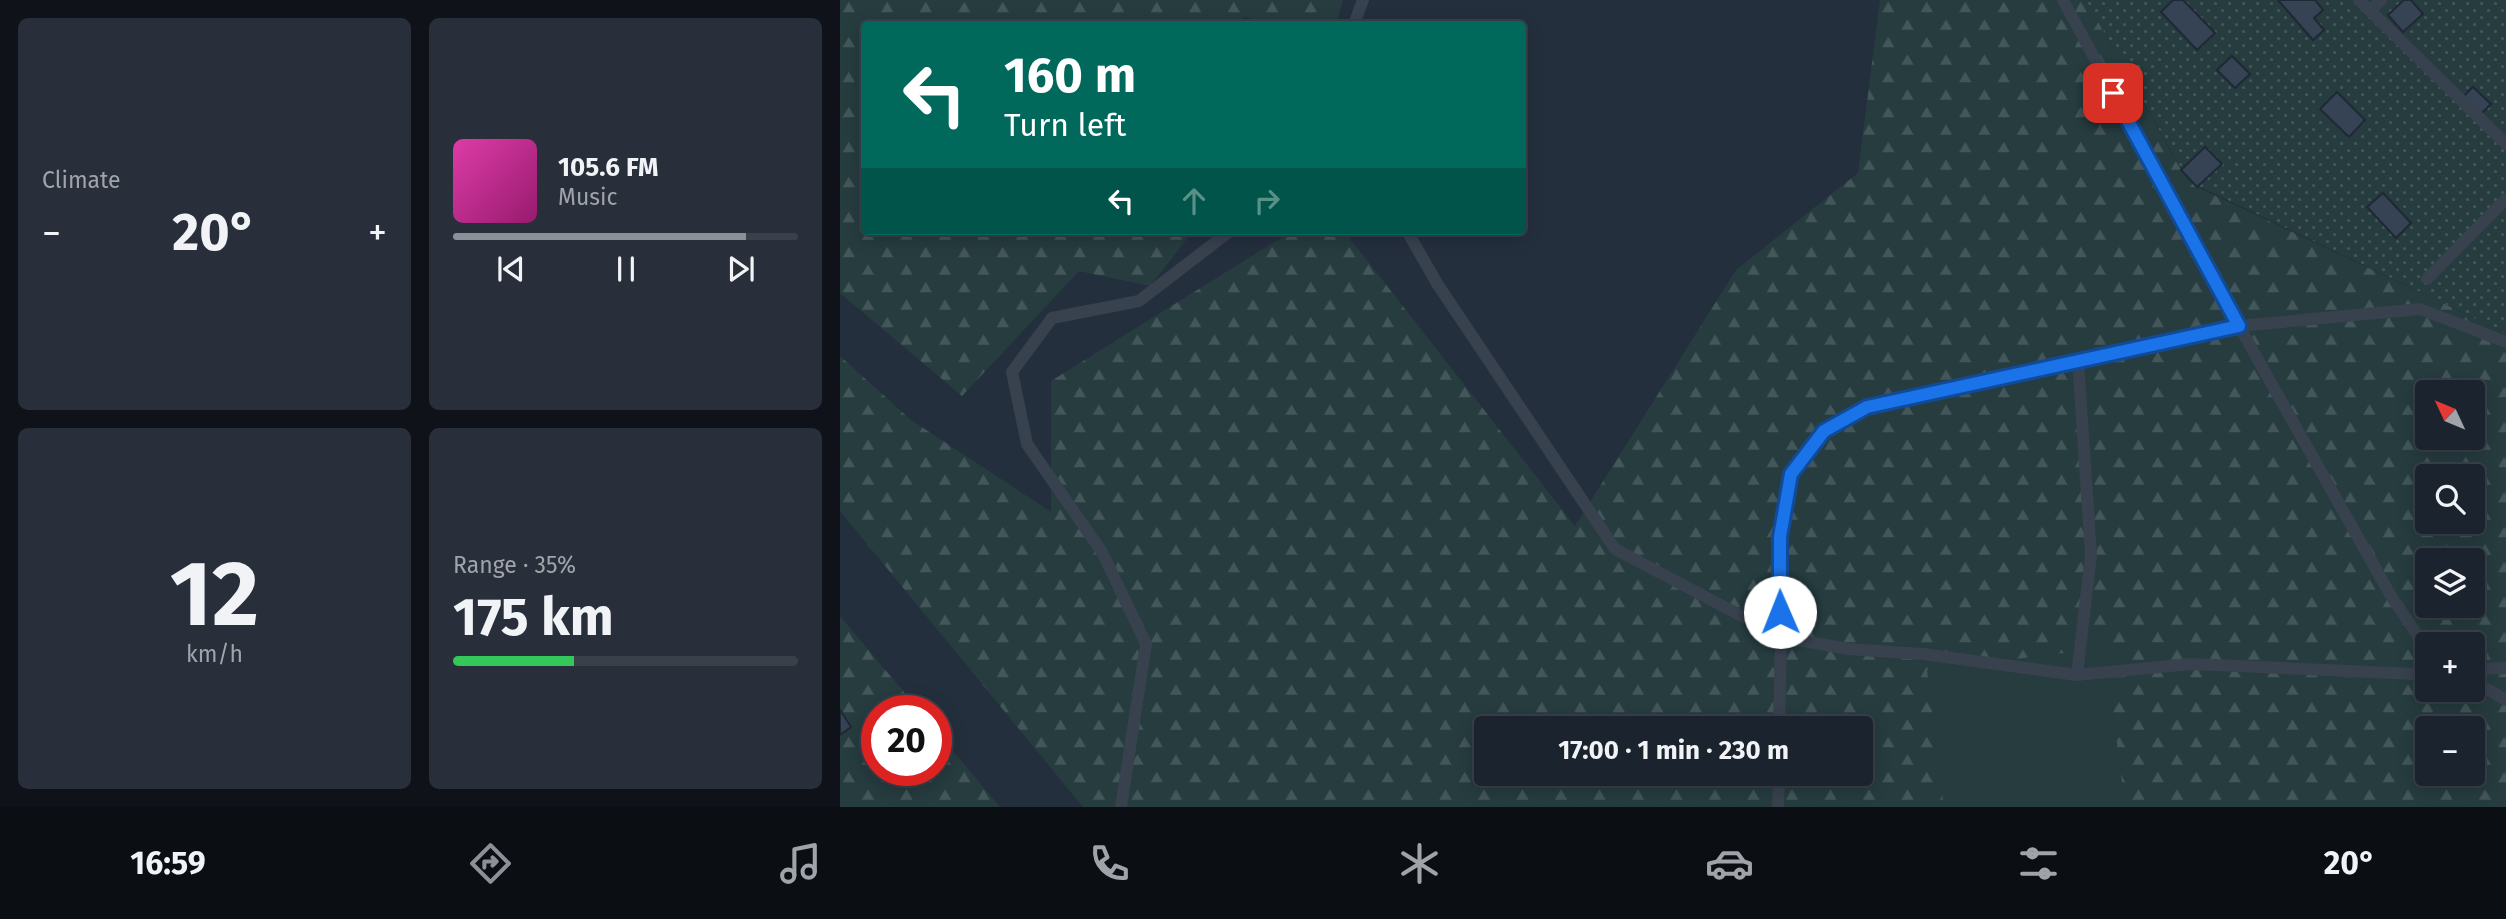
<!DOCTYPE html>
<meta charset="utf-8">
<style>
body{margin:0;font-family:"Fira Sans",sans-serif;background:#282f3a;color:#f1f3f6;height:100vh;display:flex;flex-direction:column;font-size:26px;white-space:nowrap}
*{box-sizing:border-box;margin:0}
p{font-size:23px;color:#a0a4aa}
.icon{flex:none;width:38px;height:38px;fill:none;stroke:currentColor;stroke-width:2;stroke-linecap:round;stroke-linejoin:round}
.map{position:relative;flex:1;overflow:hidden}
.details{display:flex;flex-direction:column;gap:18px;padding:18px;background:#0f1319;width:840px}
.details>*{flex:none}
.guide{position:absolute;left:21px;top:21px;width:665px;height:214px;border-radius:7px;box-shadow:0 4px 18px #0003,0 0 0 2px #39404a;background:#00695c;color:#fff;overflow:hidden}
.needle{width:46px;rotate:314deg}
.tools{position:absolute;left:1575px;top:380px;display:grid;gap:14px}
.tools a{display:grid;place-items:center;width:70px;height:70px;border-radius:7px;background:#1b232e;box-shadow:0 4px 18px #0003,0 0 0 2px #39404a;font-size:35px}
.speed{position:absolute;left:21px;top:695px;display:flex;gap:14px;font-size:35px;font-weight:700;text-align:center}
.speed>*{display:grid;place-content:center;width:91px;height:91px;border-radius:50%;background:#1b232e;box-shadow:0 4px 18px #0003,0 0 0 2px #39404a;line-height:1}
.speed .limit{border:10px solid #d22;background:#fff;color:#111}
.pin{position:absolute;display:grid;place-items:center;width:60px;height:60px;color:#fff;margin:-30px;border-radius:14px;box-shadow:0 4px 10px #0006}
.me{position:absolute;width:77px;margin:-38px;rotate:359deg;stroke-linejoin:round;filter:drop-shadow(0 0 5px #0008)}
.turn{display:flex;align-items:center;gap:24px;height:147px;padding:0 28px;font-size:32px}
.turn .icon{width:91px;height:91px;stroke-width:2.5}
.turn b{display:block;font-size:49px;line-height:60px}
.lanes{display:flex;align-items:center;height:66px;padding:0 28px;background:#0003;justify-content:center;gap:35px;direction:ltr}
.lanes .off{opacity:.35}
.big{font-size:52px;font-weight:700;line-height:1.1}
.details .tile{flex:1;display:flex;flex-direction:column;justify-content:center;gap:10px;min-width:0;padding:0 24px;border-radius:10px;background:#282f3a}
.details .dial{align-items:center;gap:0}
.dial b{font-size:91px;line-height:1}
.song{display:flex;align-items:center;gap:21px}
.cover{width:84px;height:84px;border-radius:10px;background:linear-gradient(135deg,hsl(320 70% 55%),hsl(320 70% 35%))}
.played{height:7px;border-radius:4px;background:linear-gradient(90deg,#8c9099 85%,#39404a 85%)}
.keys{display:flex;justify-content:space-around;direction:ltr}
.heat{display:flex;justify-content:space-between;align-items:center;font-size:38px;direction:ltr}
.charge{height:10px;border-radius:5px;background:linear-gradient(90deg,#34c759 35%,#39404a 0)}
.details .tiles{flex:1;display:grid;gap:18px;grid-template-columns:repeat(2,1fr)}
.trip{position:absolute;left:634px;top:716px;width:399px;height:70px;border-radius:7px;background:#1b232e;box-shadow:0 4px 18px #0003,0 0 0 2px #39404a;font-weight:700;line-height:70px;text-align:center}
.dock{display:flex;height:112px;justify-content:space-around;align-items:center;background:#0b0e12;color:#a0a4aa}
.dock .icon{width:49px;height:49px}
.dock .on{color:#8c9099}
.dock b{font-size:32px;color:#f1f3f6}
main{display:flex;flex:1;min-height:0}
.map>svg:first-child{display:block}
.forest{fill:url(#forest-firs);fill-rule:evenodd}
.park{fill:url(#park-dots)}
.pitch{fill:#263c3f}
.building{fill:#364354;stroke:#1f2835;stroke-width:2}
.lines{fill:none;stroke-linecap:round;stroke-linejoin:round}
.service{stroke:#38414e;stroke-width:12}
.route-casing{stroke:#114b97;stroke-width:18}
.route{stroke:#1a73e8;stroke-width:12}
</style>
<main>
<section class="details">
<div class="tiles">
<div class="tile"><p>Climate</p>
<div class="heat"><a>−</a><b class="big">20°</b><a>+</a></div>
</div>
<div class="tile">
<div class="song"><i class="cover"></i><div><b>105.6 FM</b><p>Music</p></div></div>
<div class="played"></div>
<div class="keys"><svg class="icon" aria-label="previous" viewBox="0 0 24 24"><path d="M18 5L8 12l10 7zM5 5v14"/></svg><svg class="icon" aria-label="pause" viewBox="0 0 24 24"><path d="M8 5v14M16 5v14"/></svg><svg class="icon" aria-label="next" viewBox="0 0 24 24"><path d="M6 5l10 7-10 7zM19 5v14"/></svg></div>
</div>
<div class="tile dial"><b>12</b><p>km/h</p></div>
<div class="tile"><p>Range · 35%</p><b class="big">175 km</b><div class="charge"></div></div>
</div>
</section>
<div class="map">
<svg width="1666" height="807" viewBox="0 0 1666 807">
<defs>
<pattern id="forest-firs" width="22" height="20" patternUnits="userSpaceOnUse" patternTransform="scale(1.75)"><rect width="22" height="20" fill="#263c3f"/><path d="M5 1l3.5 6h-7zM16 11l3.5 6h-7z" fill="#435659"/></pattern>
<pattern id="park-dots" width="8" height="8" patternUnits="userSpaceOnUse" patternTransform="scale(1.75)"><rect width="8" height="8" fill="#263c3f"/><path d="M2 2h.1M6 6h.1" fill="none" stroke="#435659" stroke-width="1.8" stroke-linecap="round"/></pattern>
</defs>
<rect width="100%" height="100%" fill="#242f3e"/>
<g class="forest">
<polygon points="0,0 503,0 496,24 441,24 403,17 402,24 24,24 24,231 353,231 310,286 239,271 122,396 0,293"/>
<path d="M1040 0H1246L1341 170 1357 187 1666 333V807H243L0 511V356L71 420 211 512V381L452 231H504L735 526 896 270 1018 173ZM1587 392H1633V438H1587ZM1587 476H1633V522H1587ZM1587 560H1633V606H1587ZM1587 644H1633V690H1587ZM646 728H1020V774H646ZM1587 728H1633V774H1587Z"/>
<polygon points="0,616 79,710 37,710 37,770 96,770 96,731 160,807 0,807"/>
</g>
<polygon class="park" points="1246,0 1666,0 1666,333 1348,181"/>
<polygon class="pitch" points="1265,648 1285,807 1104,807 1087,670"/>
<g class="building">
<polygon points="1333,0 1343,0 1375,33 1357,50 1321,12"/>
<polygon points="1438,0 1475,0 1483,10 1474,18 1484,30 1473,40"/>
<polygon points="1564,0 1571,0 1583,14 1563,32 1548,15"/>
<polygon points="1392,56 1410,74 1395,88 1377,70"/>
<polygon points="1633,87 1651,104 1640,115 1622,98"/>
<polygon points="1497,92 1525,120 1509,137 1480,109"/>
<polygon points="1365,147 1382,164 1357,187 1341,170"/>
<polygon points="1543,193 1571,223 1556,238 1527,207"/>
<polygon points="0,710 11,727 0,735"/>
</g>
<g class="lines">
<g class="service">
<polyline points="1223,0 1399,326 1580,309 1666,342"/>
<polyline points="1519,0 1666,144"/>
<polyline points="1530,11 1541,0"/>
<polyline points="514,24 523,0"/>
<polyline points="567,231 598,285 775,549 941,637 939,728"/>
<polyline points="1587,279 1666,199"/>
<polyline points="1587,649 1551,596 1399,326 1027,407 984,431 951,474 939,537 941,637 1008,649 1083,654 1237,675 1351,664 1576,674 1587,673"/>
<polyline points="1633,669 1666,668"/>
<polyline points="1237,675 1251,555 1238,361"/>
<polyline points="1633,681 1666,700"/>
<polyline points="281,807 306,644 262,552 187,444 172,372 212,318 299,301 390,231"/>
<polyline points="938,807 939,774"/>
</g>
</g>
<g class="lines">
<g class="route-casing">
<polyline id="route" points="940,612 940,537 951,474 984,431 1027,407 1399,326 1273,93"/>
</g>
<use href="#route" class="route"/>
</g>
</svg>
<div class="tools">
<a><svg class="needle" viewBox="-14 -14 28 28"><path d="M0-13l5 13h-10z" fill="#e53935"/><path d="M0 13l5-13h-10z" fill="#a0a4aa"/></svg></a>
<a><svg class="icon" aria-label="search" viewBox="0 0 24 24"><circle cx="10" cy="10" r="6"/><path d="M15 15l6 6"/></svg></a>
<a><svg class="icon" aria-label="layers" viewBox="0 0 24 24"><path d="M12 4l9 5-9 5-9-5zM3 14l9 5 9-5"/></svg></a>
<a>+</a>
<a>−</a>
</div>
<div class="speed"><div class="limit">20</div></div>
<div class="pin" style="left:1273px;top:93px;background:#d93025"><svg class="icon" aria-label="arrive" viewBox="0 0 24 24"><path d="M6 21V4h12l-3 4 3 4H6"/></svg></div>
<svg class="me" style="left:940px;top:612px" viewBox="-20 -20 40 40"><circle r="19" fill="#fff"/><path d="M0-13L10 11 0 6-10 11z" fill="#1a73e8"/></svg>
<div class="trip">17:00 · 1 min · 230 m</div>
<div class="guide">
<div class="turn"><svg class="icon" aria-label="left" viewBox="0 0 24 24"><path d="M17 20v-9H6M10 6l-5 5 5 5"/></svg><div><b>160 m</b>Turn left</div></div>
<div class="lanes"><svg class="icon" aria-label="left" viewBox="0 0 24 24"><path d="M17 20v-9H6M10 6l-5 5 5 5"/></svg><svg class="icon off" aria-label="ahead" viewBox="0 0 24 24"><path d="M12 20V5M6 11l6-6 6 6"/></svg><svg class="icon off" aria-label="right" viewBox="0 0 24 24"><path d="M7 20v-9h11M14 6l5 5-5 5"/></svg></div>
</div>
</div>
</main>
<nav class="dock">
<b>16:59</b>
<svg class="icon on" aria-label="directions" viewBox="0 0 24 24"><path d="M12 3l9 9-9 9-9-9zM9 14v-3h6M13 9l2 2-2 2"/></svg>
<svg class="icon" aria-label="music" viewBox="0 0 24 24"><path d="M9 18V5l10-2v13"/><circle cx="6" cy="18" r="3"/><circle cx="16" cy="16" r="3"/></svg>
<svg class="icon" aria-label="phone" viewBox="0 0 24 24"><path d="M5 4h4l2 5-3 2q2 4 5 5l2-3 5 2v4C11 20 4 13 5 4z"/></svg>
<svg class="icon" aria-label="climate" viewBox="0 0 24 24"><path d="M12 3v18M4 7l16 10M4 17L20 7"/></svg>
<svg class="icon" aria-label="car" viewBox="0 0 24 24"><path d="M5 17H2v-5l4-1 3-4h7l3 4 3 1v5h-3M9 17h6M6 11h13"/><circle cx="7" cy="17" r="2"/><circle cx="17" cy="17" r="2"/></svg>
<svg class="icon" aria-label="filters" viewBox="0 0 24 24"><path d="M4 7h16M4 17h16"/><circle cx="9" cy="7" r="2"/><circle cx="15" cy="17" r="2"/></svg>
<b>20°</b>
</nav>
